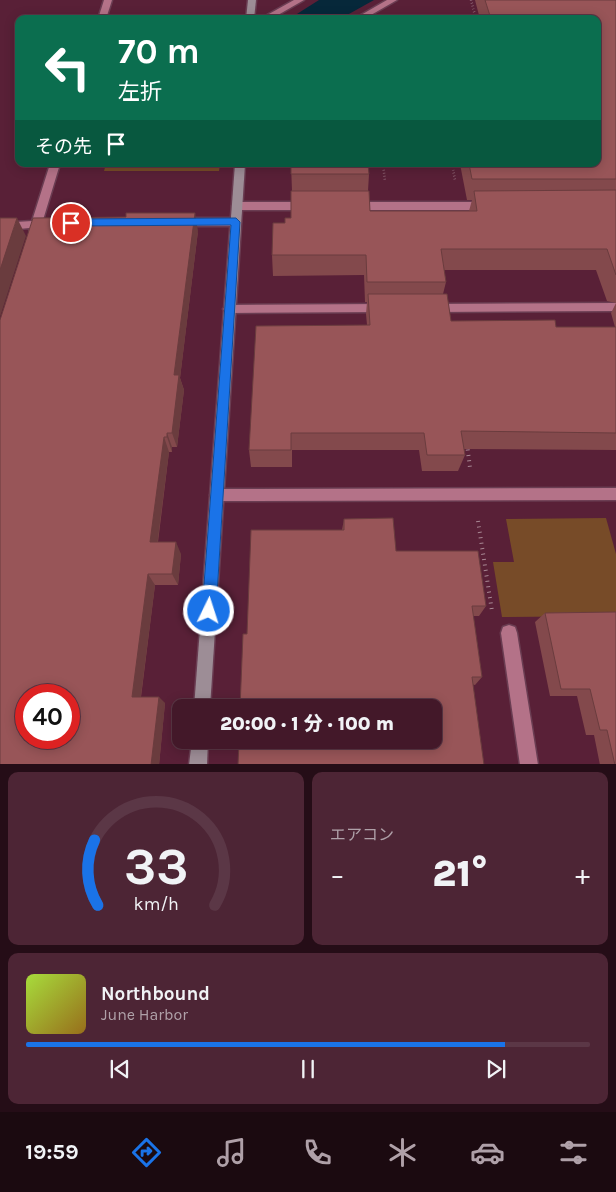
<!DOCTYPE html>
<html lang="ja">
<meta charset="utf-8">
<style>
body{margin:0;font-family:Karla,"Noto Sans JP",sans-serif;background:#4d2535;color:#f1f3f6;height:100vh;display:flex;flex-direction:column;font-size:19px;white-space:nowrap}
*{box-sizing:border-box;margin:0}
p{font-size:16px;color:#afa0a8}
.icon{flex:none;width:28px;height:28px;fill:none;stroke:currentColor;stroke-width:2;stroke-linecap:round;stroke-linejoin:round}
.map{position:relative;height:764px;overflow:hidden}
.details{display:flex;flex-direction:column;gap:8px;padding:8px;background:#250d17;flex:1}
.details>*{flex:none}
.banner{position:absolute;left:15px;top:15px;width:586px;height:152px;border-radius:10px;box-shadow:0 2px 12px #0003,0 0 0 1px #5b3746;background:#0b6e4f;color:#fff;overflow:hidden}
.speed{position:absolute;left:15px;top:684px;display:flex;gap:10px;font-size:25px;font-weight:700;text-align:center}
.speed>*{display:grid;place-content:center;width:65px;height:65px;border-radius:50%;background:#431829;box-shadow:0 2px 12px #0003,0 0 0 1px #5b3746;line-height:1}
.speed .limit{border:8px solid #d22;background:#fff;color:#111}
.pin{position:absolute;display:grid;place-items:center;width:42px;height:42px;color:#fff;margin:-21px;border:2px solid #fff;border-radius:50%;box-shadow:0 1px 5px #0007}
.me{position:absolute;width:55px;margin:-28px;rotate:4deg;stroke-linejoin:round;filter:drop-shadow(0 0 4px #0008)}
.turn{display:flex;align-items:center;gap:18px;height:105px;padding:0 20px;font-size:22px}
.turn .icon{width:65px;height:65px;stroke-width:2.5}
.turn b{display:block;font-size:35px;line-height:42px}
.then{display:flex;align-items:center;height:48px;padding:0 20px;background:#0003;gap:10px;font-size:19px}
.big{font-size:38px;font-weight:800;line-height:1.1}
.details .card{flex:1;display:flex;flex-direction:column;justify-content:center;gap:8px;min-width:0;padding:0 18px;border-radius:10px;background:#4d2535}
.details .dial{align-items:center;gap:0}
.dial svg{height:130px;overflow:visible;fill:none;stroke:#5b3746;stroke-width:7;stroke-linecap:round;text-anchor:middle}
.dial text{fill:#f1f3f6;stroke:none}
.song{display:flex;align-items:center;gap:15px}
.cover{width:60px;height:60px;border-radius:8px;background:linear-gradient(135deg,hsl(80 70% 55%),hsl(40 70% 35%))}
.played{height:5px;border-radius:2px;background:linear-gradient(90deg,#1a73e8 85%,#5b3746 85%)}
.keys{display:flex;justify-content:space-around;direction:ltr}
.heat{display:flex;justify-content:space-between;align-items:center;font-size:28px;direction:ltr}
.details .tiles{flex:1;display:grid;gap:8px;grid-template-columns:1fr 1fr}
.card:last-child{grid-column:span 2}
.trip{position:absolute;left:172px;top:699px;width:270px;height:50px;border-radius:10px;background:#431829;box-shadow:0 2px 12px #0003,0 0 0 1px #5b3746;font-weight:800;line-height:50px;text-align:center}
.tabs{display:flex;height:80px;justify-content:space-around;align-items:center;background:#1b0a10;color:#afa0a8}
.tabs .icon{width:35px;height:35px}
.tabs .active{color:#1a73e8}
.tabs b{font-size:22px;color:#f1f3f6}
.map>svg:first-child{display:block}
.green{fill:#774b28}
.water{fill:#06283a}
.lines{fill:none;stroke-linecap:round;stroke-linejoin:round}
.street-casing{stroke:#6a3d52;stroke-width:3}
.secondary-casing{stroke:#6a3d52;stroke-width:3}
.path-far1{stroke:#a88894;stroke-width:2.5;stroke-dasharray:0.5 2.5;stroke-linecap:butt}
.path{stroke:#a88894;stroke-width:4;stroke-dasharray:1 4.5;stroke-linecap:butt}
.street{fill:#b47288;fill-rule:evenodd}
.secondary{fill:#9d8d96;fill-rule:evenodd}
.wall{fill:#83494c}
.shaded-wall{fill:#6a3c3e}
.building{fill:#985558;stroke:#6a3c3e;fill-rule:evenodd}
.route{fill:#1a73e8;stroke:#114b97}
</style>
<div class="map">
<svg width="616" height="765" viewBox="0 0 616 765">
<rect width="100%" height="100%" fill="#592037"/>
<g class="green">
<polygon points="106,164 220,164 219,171 104,171"/>
<polygon points="606,518 616,554 616,616 502,617 493,562 514,562 506,519"/>
</g>
<polygon class="water" points="319,0 374,0 340,19 289,19"/>
<g class="lines">
<g class="street-casing">
<g id="street">
<polygon points="104,0 112,0 106,19 98,19"/>
<polygon points="294,0 304,0 271,19 260,19"/>
<polygon points="387,0 397,0 364,19 354,19"/>
<polygon points="50,164 60,164 43,220 51,220 51,226 40,227 38,233 30,233 29,228 0,231 0,223 32,221"/>
<polygon points="237,202 307,202 312,206 307,210 237,210 232,206"/>
<polygon points="354,202 487,202 492,206 487,210 354,210 349,206"/>
<polygon points="180,218 236,218 241,222 236,226 180,226 175,222"/>
<polygon points="616,303 616,311 434,312 428,308 434,304"/>
<polygon points="382,304 388,308 382,312 229,313 223,309 229,305"/>
<polygon points="616,488 616,500 217,501 212,500 210,495 212,490 217,489"/>
<polygon points="509,625 515,627 517,633 538,765 520,765 501,633 503,627"/>
</g>
</g>
<g class="secondary-casing">
<g id="secondary">
<polygon points="248,0 256,0 254,19 246,19"/>
<polygon points="235,164 245,164 210,708 194,708"/>
<polygon points="192,740 208,740 207,765 189,765"/>
</g>
</g>
<g class="path-far1">
<polyline points="471,0 476,19"/>
<polyline points="383,164 385,181"/>
<polyline points="452,164 455,180"/>
</g>
<g class="path">
<polyline points="467,444 470,468"/>
<polyline points="478,521 492,611"/>
</g>
<use href="#street" class="street"/>
<use href="#secondary" class="secondary"/>
</g>
<g class="wall">
<polygon points="475,0 616,0 616,303 607,301 596,270 444,270 446,282 443,294 451,321 556,327 615,327 611,313 616,303 616,450 464,449 465,455 458,471 422,471 419,450 292,450 292,467 251,467 249,450 367,325 366,314 367,302 365,302 364,275 273,276 272,255 285,223 291,218 292,191 291,164 369,174 368,191 370,211 469,211 472,200 467,200 460,164 598,164 598,19 480,19"/>
<polygon points="198,231 180,378 184,390 177,447 172,447 172,452 169,452 158,542 181,554 178,585 155,585 141,697 165,703 159,765 0,765"/>
<polygon points="344,519 486,606 479,616 473,616 482,677 475,685 247,634 342,530"/>
<polygon points="616,612 616,765 600,765 594,735 586,735 577,696 550,696 535,622 545,613"/>
</g>
<g class="shaded-wall">
<polygon points="195,213 198,231 180,378 184,390 177,447 172,433 174,375"/>
<polygon points="17,218 26,236 0,317 0,270"/>
<polygon points="167,433 172,447 172,452 167,437"/>
<polygon points="164,437 169,452 156,554 150,542"/>
<polygon points="176,542 181,554 178,585 172,574"/>
<polygon points="148,574 155,585 140,703 132,697"/>
<polygon points="159,697 165,703 159,765 151,765"/>
</g>
<g class="building">
<polygon points="485,0 616,0 616,179 472,179 469,164 598,164 598,19 491,19"/>
<polygon points="291,164 368,164 369,174 291,174"/>
<polygon points="616,190 616,275 607,249 441,249 446,282 367,282 366,255 272,255 273,223 285,223 285,218 291,218 291,191 369,191 370,211 477,211 474,191"/>
<path d="M126 213H195L174 375H179L172 433H167V437H164L150 542H176L172 574H148L132 697H159L151 765H0V320L33 218 126 217ZM26 695H69V738H26Z"/>
<polygon points="0,218 17,218 0,270"/>
<polygon points="368,294 447,294 451,321 555,320 556,327 616,327 616,433 461,431 465,455 427,455 424,433 291,433 291,450 249,450 256,326 370,325"/>
<polygon points="393,518 396,551 478,551 486,606 472,606 482,677 472,677 484,765 238,765 239,740 434,740 434,708 240,708 243,634 247,634 251,530 344,530 344,519"/>
<polygon points="616,612 616,765 615,765 607,730 600,730 590,689 561,689 545,613"/>
</g>
<polygon class="route" points="236,218 240,222 216,611 214,616 209,618 204,616 202,611 231,225 71,226 67,223 71,219"/>
</svg>
<div class="speed"><div class="limit">40</div></div>
<div class="pin" style="left:71px;top:223px;background:#d93025"><svg class="icon" aria-label="arrive" viewBox="0 0 24 24"><path d="M6 21V4h12l-3 4 3 4H6"/></svg></div>
<svg class="me" style="left:209px;top:611px" viewBox="-20 -20 40 40"><circle r="17" fill="#1a73e8" stroke="#fff" stroke-width="3"/><path d="M0-11L8 9 0 5-8 9z" fill="#fff"/></svg>
<div class="trip">20:00 · 1 分 · 100 m</div>
<div class="banner">
<div class="turn"><svg class="icon" aria-label="left" viewBox="0 0 24 24"><path d="M17 20v-9H6M10 6l-5 5 5 5"/></svg><div><b>70 m</b>左折</div></div>
<div class="then">その先<svg class="icon" aria-label="arrive" viewBox="0 0 24 24"><path d="M6 21V4h12l-3 4 3 4H6"/></svg></div>
</div>
</div>
<section class="details">
<div class="tiles">
<div class="card dial"><svg viewBox="0 0 100 80">
<path d="M14 69A42 42 0 1 1 86 69"/>
<path d="M14 69A42 42 0 0 1 12 29" stroke="#1a73e8"/>
<text x="50" y="56" font-size="32" font-weight="700">33</text>
<text x="50" y="72" font-size="11">km/h</text>
</svg></div>
<div class="card"><p>エアコン</p>
<div class="heat"><a>−</a><b class="big">21°</b><a>+</a></div>
</div>
<div class="card">
<div class="song"><i class="cover"></i><div><b>Northbound</b><p>June Harbor</p></div></div>
<div class="played"></div>
<div class="keys"><svg class="icon" aria-label="previous" viewBox="0 0 24 24"><path d="M18 5L8 12l10 7zM5 5v14"/></svg><svg class="icon" aria-label="pause" viewBox="0 0 24 24"><path d="M8 5v14M16 5v14"/></svg><svg class="icon" aria-label="next" viewBox="0 0 24 24"><path d="M6 5l10 7-10 7zM19 5v14"/></svg></div>
</div>
</div>
</section>
<nav class="tabs">
<b>19:59</b>
<svg class="icon active" aria-label="directions" viewBox="0 0 24 24"><path d="M12 3l9 9-9 9-9-9zM9 14v-3h6M13 9l2 2-2 2"/></svg>
<svg class="icon" aria-label="music" viewBox="0 0 24 24"><path d="M9 18V5l10-2v13"/><circle cx="6" cy="18" r="3"/><circle cx="16" cy="16" r="3"/></svg>
<svg class="icon" aria-label="phone" viewBox="0 0 24 24"><path d="M5 4h4l2 5-3 2q2 4 5 5l2-3 5 2v4C11 20 4 13 5 4z"/></svg>
<svg class="icon" aria-label="climate" viewBox="0 0 24 24"><path d="M12 3v18M4 7l16 10M4 17L20 7"/></svg>
<svg class="icon" aria-label="car" viewBox="0 0 24 24"><path d="M5 17H2v-5l4-1 3-4h7l3 4 3 1v5h-3M9 17h6M6 11h13"/><circle cx="7" cy="17" r="2"/><circle cx="17" cy="17" r="2"/></svg>
<svg class="icon" aria-label="filters" viewBox="0 0 24 24"><path d="M4 7h16M4 17h16"/><circle cx="9" cy="7" r="2"/><circle cx="15" cy="17" r="2"/></svg>
</nav>
